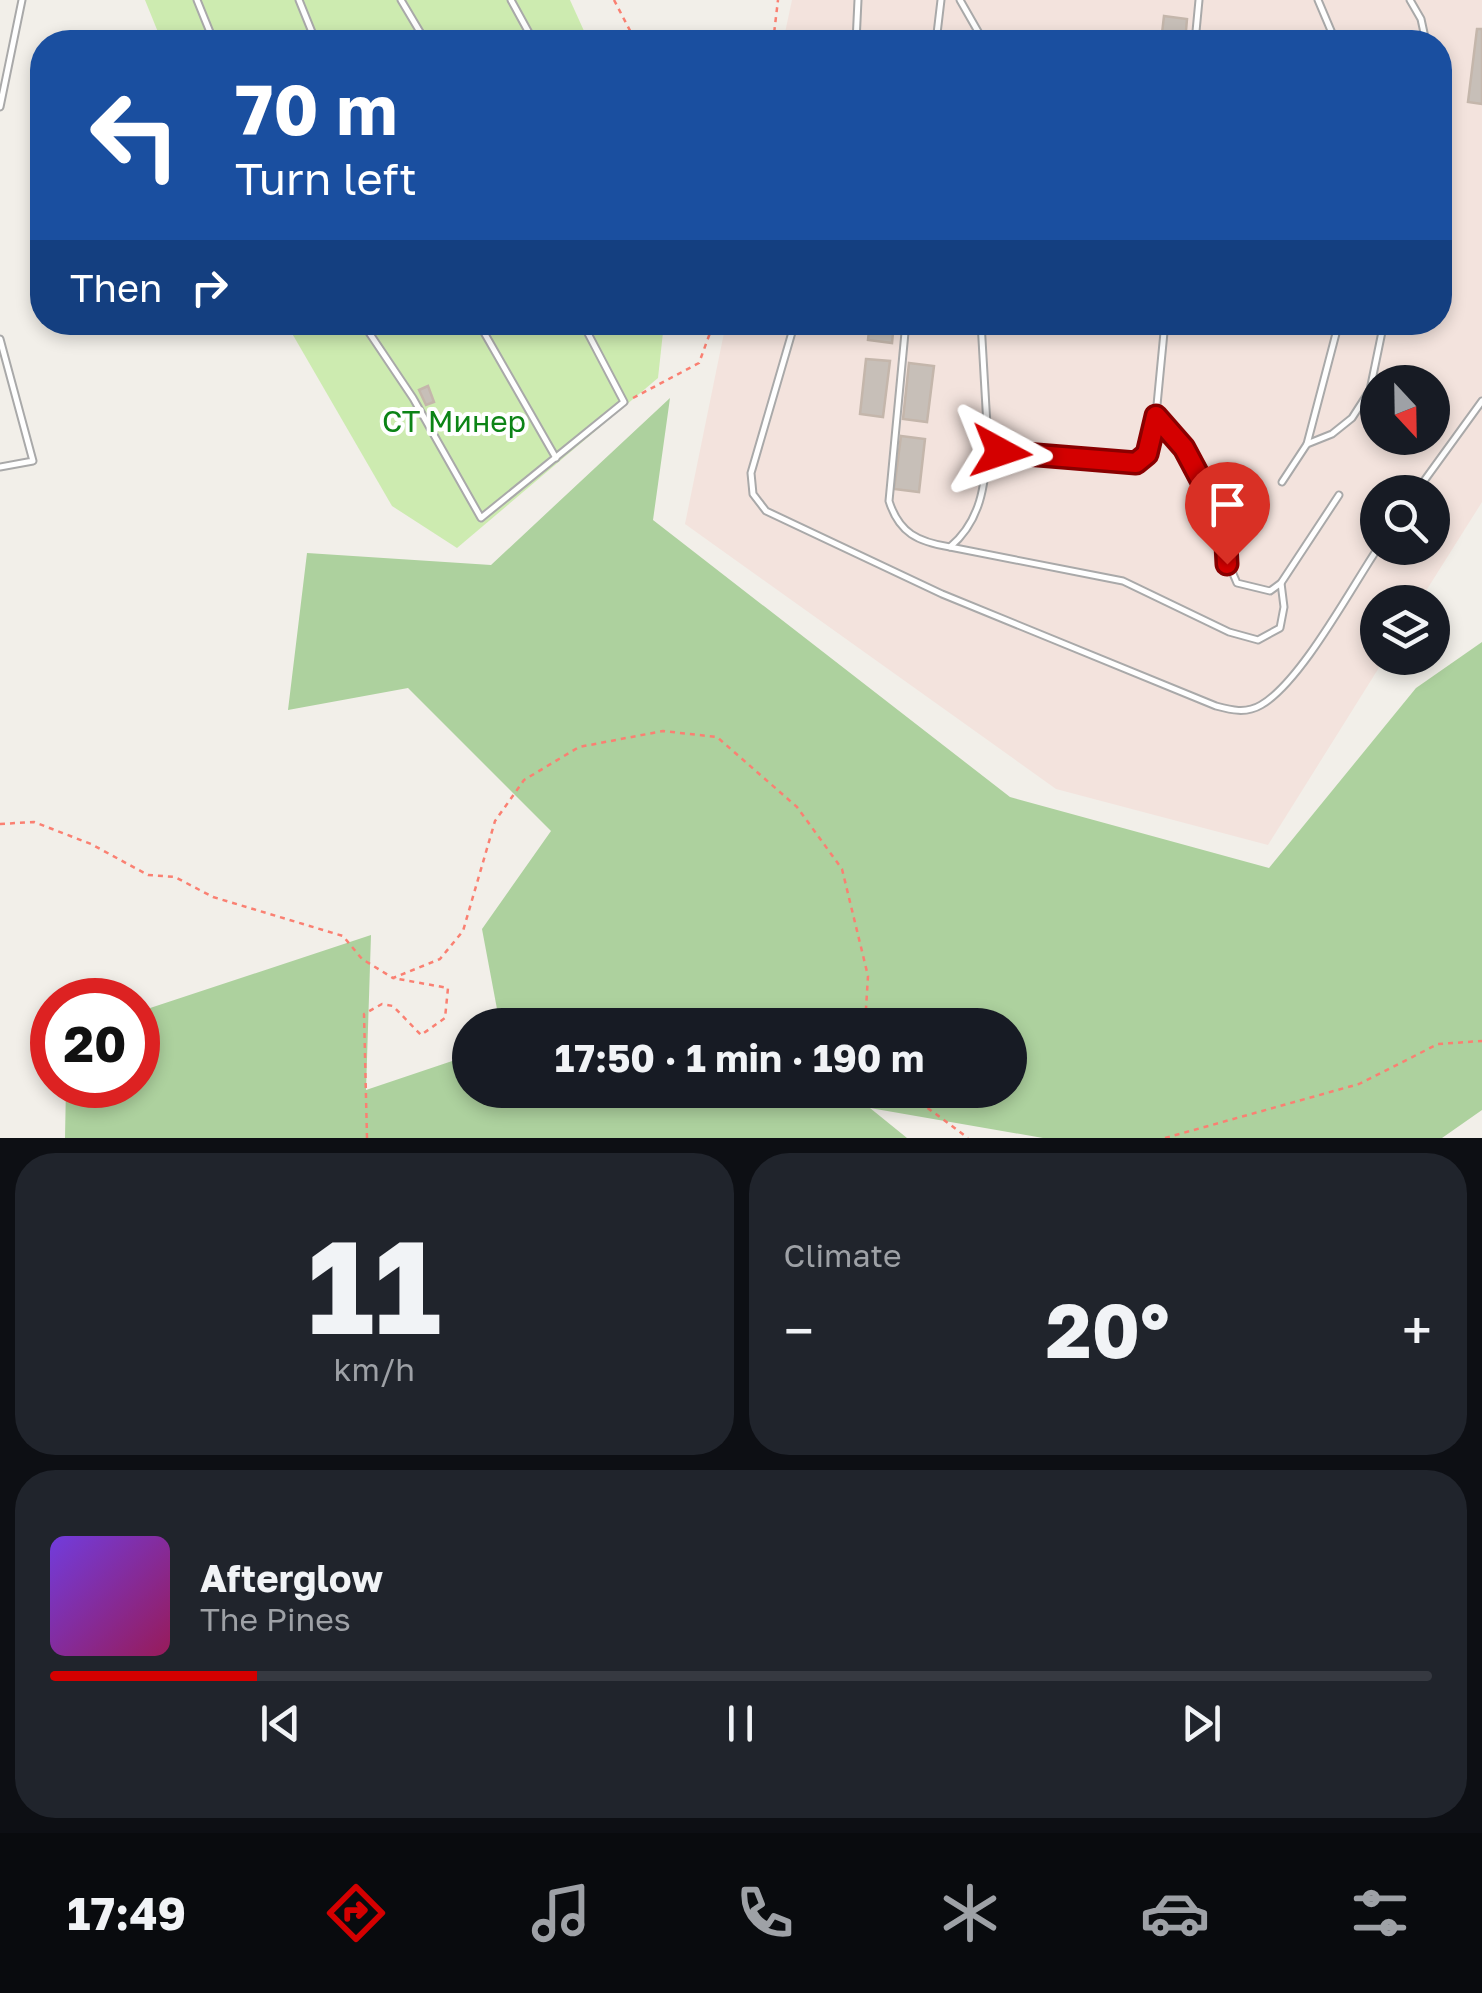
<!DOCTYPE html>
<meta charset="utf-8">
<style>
body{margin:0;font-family:"Golos Text",sans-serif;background:#20242c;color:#f1f3f6;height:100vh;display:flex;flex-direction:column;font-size:38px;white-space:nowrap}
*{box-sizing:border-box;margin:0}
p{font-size:32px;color:#9ea1a6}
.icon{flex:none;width:55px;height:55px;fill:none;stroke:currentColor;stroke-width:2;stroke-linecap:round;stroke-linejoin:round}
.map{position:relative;height:1138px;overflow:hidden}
.details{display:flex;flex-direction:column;gap:15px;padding:15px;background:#0d0f14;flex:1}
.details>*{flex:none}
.guide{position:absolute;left:30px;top:30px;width:1422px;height:305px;border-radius:40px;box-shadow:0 5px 15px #0003;background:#1a4fa0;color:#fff;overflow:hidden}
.needle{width:65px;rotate:158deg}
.controls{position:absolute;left:1360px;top:365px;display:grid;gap:20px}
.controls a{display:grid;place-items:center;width:90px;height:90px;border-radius:50%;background:#171b24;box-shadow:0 5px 15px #0003;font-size:50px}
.speed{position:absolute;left:30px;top:978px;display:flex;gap:20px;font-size:50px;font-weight:700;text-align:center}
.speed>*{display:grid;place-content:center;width:130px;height:130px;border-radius:50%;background:#171b24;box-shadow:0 5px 15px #0003;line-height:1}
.speed .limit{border:15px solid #d22;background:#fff;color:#111}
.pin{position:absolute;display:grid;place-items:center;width:85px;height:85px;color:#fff;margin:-102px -42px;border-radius:50% 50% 50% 0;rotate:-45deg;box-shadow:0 0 10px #0007}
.pin .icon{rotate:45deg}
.me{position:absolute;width:110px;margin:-55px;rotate:95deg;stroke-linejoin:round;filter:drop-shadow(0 0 8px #0008)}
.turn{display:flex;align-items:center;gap:35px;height:210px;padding:0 40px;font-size:45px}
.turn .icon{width:130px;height:130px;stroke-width:2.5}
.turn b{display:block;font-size:70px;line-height:85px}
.then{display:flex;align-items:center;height:95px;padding:0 40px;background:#0003;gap:20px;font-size:38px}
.big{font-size:75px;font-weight:700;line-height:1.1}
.details .tile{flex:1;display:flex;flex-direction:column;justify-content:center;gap:15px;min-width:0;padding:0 35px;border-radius:40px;background:#20242c}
.details .dial{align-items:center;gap:0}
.dial b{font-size:130px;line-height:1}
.song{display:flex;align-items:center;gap:30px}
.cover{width:120px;height:120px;border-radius:15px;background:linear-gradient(135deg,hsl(260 70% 55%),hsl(330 70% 35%))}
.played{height:10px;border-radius:5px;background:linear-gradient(90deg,#d40000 15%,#363941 15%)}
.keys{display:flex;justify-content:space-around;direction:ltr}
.heat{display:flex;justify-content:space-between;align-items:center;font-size:55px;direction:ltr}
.details .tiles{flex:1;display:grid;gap:15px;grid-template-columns:1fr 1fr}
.tile:last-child{grid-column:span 2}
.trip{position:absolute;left:452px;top:1008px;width:575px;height:100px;border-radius:50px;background:#171b24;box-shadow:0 5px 15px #0003;font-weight:700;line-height:100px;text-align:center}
.menu{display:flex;height:160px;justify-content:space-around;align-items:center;background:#090b0e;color:#9ea1a6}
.menu .icon{width:70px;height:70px}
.menu .current{color:#d40000}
.menu b{font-size:45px;color:#f1f3f6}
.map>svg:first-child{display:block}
.military{fill:#f3e3dd;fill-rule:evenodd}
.grass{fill:#cdebb0}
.forest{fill:#add19e}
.building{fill:#c7bfb8;stroke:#c4b6ab;stroke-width:2.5}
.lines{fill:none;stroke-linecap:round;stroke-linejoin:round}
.service-casing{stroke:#a9a9a9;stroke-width:9}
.path{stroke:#fa8072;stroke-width:2.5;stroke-dasharray:5 5;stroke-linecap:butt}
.service{stroke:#fff;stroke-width:5}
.route-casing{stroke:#8a0000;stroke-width:25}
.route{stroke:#d40000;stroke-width:18}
.labels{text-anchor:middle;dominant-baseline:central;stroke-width:8;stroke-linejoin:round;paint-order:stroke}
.park-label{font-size:30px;fill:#0c8416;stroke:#fff}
</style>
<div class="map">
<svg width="1482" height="1138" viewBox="0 0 1482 1138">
<rect width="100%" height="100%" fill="#f2efe9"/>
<path class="military" d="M792 0H1482V502L1419 602H1378V658H1385L1268 845 1056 789 685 524 726 323 1440 322V42H783ZM1378 382H1432V438H1378ZM1378 492H1432V548H1378Z"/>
<g class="grass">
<polygon points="145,0 570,0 589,42 162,42"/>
<polygon points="286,323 664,323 658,378 457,548 392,506"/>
</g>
<polygon class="forest" points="670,398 653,520 1010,797 1269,868 1416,688 1482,642 1482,1110 1442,1138 1043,1138 870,1108 907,1138 65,1138 66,1085 138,1085 138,1012 371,935 366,1090 470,1055 470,1090 1010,1090 1010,1025 500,1025 482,929 551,831 408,688 288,710 307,553 491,565"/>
<g class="building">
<polygon points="1164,16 1187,19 1185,42 1161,42"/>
<polygon points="1477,29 1482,29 1482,104 1468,102"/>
<polygon points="870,322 894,322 892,343 868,340"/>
<polygon points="866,359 890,361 883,417 860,414"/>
<polygon points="909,363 934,366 927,422 903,419"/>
<polygon points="428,386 434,402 426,405 419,390"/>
<polygon points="901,436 925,439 919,492 894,489"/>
<polygon points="1255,497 1263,508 1234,528 1226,518"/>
</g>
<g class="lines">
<g class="service-casing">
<g id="service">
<polyline points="197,0 214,42"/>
<polyline points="299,0 316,42"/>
<polyline points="401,0 426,42"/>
<polyline points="511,0 534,42"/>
<polyline points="960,0 984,42"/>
<polyline points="1318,0 1332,33 1346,42"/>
<polyline points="1410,0 1421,19 1426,42"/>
<polyline points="856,42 858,0"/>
<polyline points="936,42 941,0"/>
<polyline points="1195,42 1199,0"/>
<polyline points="0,107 22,0"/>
<polyline points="362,322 413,398 481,518 624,402 582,322"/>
<polyline points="478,322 556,458"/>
<path d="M795 322 751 473 753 494 766 511 942 594 1216 706C1231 710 1246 714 1261 705 1301 682 1351 588 1378 548"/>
<path d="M906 322 889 501C899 533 918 542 950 547 981 521 985 485 988 445"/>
<polyline points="981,322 988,443 1001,452 1136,463 1147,453 1154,436 1165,322"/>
<polyline points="0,339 33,461 0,467"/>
<path d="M1156 416C1183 446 1210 483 1224 522 1231 543 1226 562 1237 583L1270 591 1281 583 1339 495"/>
<polyline points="1307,444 1339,322"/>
<polyline points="1282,482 1307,444 1332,434 1352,418 1370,390 1384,322"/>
<polyline points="1416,492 1482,401"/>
<polyline points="950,547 1123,581 1229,632 1258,640 1280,628 1284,607 1281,583"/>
</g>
</g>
<g class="path">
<polyline points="614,0 636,42"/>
<polyline points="773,42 778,0"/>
<polyline points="633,398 699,363 714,322"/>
<polyline points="0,824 34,822 91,844 148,875 175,877 213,897 343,936 362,959 393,978"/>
<polyline points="881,1090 925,1106 968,1138"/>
<polyline points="367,1138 364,1014 382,1004 393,1006 421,1035 445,1018 448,988 393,978 440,959 463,931 495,821 524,780 579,747 663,731 717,737 797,807 842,869 868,976 865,1025"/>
<polyline points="1165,1138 1359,1084 1438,1044 1482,1041"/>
</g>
<use href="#service" class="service"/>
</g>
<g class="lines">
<g class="route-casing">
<polyline id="route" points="1001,452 1136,463 1147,454 1156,416 1184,448 1225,525 1227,564"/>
</g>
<use href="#route" class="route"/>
</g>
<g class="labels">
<g class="park-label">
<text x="454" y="421">СТ Минер</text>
</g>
</g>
</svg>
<div class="controls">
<a><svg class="needle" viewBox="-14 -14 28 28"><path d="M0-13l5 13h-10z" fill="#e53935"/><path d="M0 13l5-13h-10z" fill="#9ea1a6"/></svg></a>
<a><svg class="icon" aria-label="search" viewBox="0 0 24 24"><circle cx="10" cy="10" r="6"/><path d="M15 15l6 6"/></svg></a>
<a><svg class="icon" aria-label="layers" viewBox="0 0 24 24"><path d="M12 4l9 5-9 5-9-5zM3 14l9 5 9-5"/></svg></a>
</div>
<div class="speed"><div class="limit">20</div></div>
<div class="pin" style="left:1227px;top:564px;background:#d93025"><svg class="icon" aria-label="arrive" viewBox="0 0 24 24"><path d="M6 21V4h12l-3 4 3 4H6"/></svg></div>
<svg class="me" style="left:1001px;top:452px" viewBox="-20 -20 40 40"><path d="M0-17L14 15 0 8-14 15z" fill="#d40000" stroke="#fff" stroke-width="4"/></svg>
<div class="trip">17:50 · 1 min · 190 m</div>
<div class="guide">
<div class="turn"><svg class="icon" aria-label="left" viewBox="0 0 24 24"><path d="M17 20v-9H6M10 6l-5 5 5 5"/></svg><div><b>70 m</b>Turn left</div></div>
<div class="then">Then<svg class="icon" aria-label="right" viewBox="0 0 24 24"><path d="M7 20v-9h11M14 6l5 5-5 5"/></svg></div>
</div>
</div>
<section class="details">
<div class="tiles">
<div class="tile dial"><b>11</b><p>km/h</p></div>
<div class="tile"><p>Climate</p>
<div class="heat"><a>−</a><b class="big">20°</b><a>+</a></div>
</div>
<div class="tile">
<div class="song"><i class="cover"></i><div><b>Afterglow</b><p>The Pines</p></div></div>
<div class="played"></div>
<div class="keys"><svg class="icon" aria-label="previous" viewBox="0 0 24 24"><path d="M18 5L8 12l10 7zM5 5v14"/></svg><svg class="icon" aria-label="pause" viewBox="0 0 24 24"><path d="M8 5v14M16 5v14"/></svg><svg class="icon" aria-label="next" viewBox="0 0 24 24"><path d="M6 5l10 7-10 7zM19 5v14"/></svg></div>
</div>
</div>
</section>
<nav class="menu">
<b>17:49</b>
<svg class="icon current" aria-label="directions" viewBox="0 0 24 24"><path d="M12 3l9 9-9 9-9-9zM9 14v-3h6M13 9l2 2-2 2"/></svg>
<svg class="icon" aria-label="music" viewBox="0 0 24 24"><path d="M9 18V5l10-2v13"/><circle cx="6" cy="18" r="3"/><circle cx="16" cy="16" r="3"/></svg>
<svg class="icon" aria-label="phone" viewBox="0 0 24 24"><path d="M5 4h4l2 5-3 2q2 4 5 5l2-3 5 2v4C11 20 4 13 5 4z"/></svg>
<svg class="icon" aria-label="climate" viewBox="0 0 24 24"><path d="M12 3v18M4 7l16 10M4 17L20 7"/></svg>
<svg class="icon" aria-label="car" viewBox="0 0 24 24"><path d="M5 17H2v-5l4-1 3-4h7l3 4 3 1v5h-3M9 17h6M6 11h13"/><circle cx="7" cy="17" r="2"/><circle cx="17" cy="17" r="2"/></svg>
<svg class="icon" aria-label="filters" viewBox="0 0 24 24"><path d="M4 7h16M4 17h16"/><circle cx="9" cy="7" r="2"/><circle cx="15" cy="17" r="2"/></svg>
</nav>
